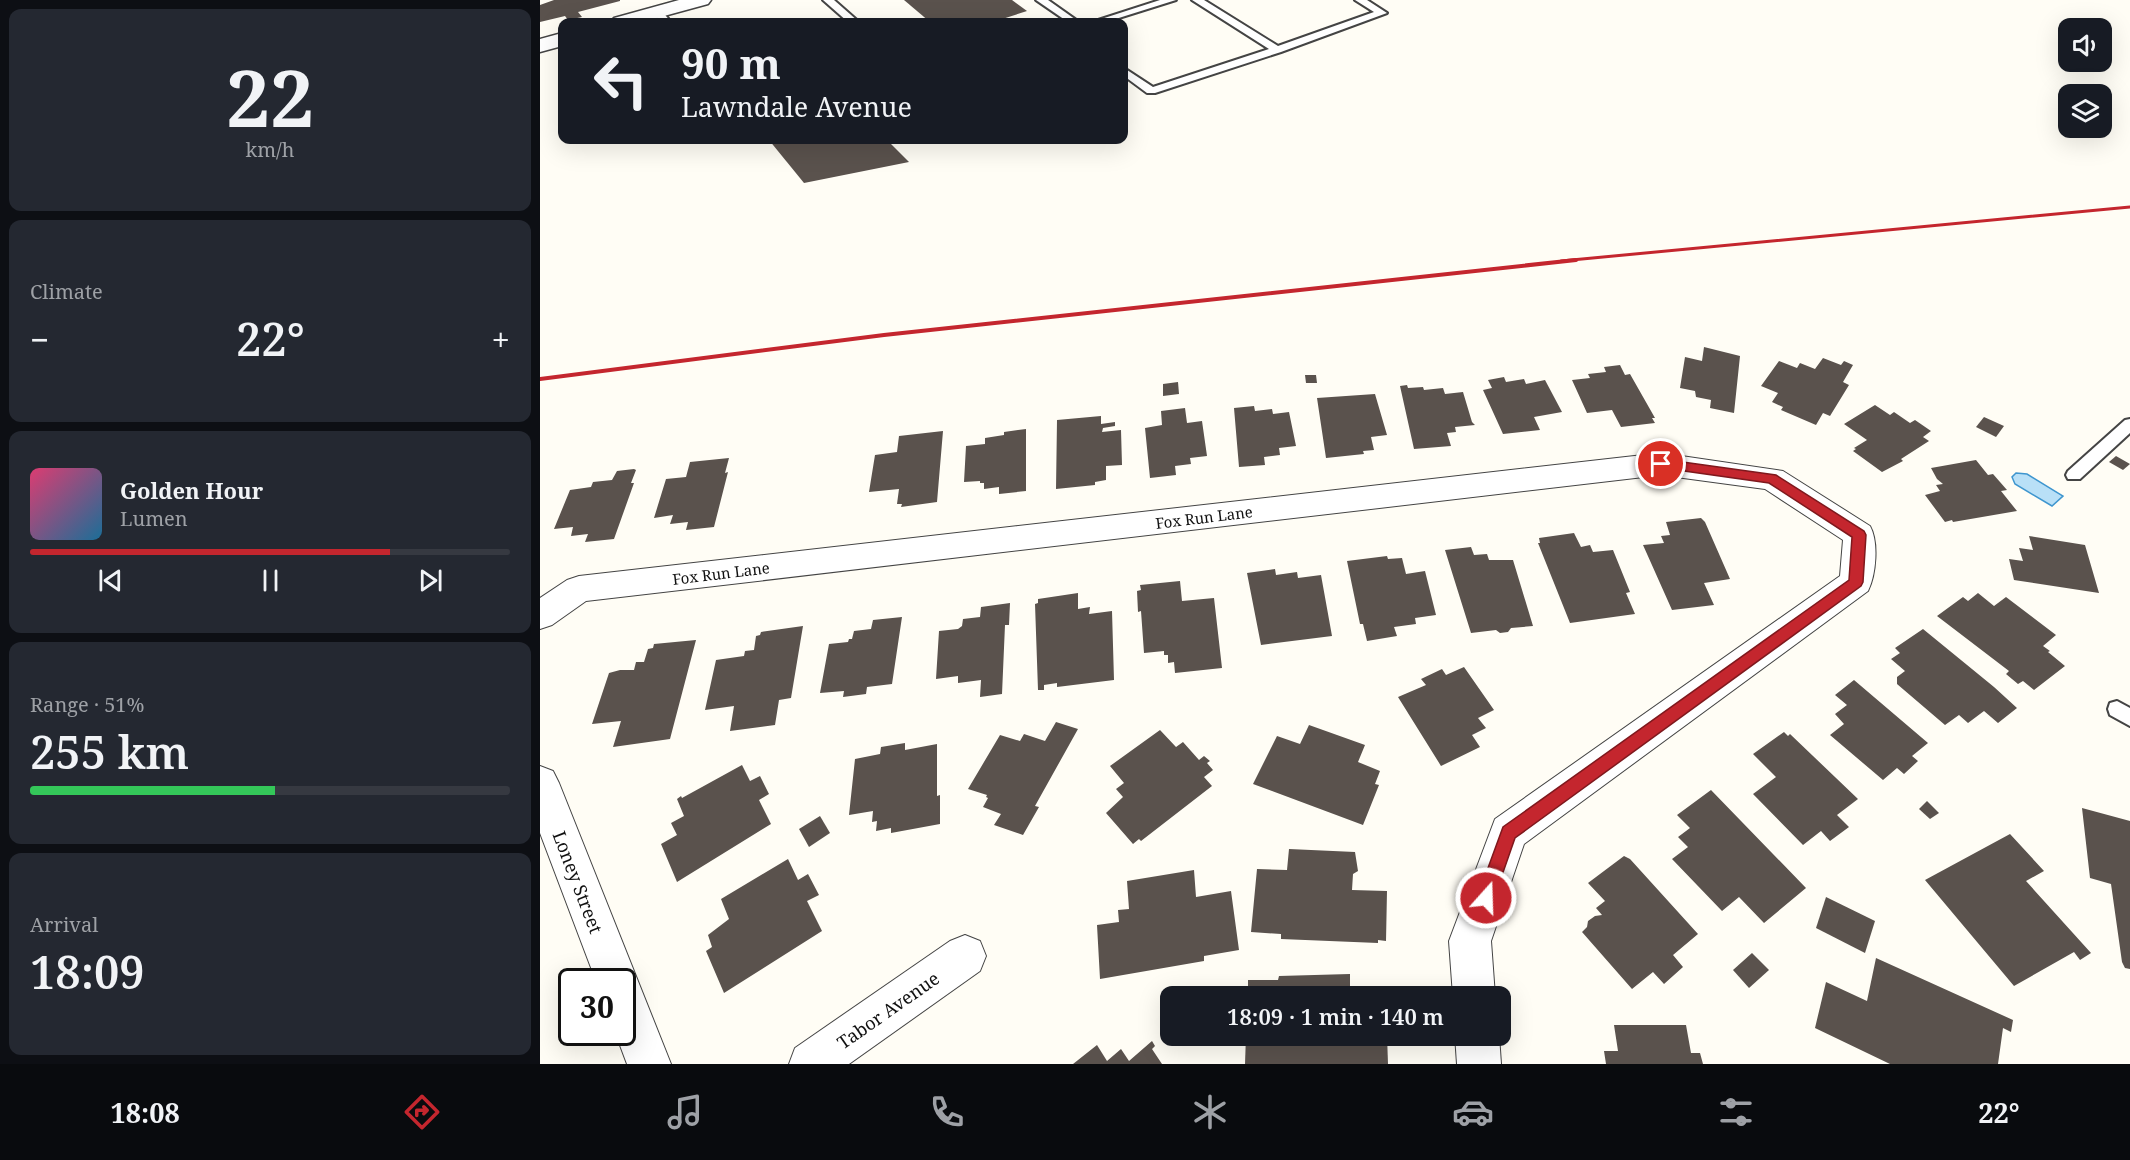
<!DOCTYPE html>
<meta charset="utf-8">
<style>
body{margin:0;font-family:"Noto Serif",serif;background:#242831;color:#f1f3f6;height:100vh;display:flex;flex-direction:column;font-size:22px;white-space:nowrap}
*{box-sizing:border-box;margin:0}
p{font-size:20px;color:#9ea1a6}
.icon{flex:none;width:33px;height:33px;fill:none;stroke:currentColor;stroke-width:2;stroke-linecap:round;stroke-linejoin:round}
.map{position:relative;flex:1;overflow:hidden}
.drawer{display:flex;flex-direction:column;gap:9px;padding:9px;background:#0d0f14;width:540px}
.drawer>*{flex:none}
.hud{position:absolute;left:18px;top:18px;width:570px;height:126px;border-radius:12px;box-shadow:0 6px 24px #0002;background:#171b24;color:#f1f3f6;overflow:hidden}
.tools{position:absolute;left:1518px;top:18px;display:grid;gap:12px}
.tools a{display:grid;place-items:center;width:54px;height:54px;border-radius:12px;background:#171b24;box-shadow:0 6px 24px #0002;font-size:30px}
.speed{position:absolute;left:18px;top:968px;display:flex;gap:12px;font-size:30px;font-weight:700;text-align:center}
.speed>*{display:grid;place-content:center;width:78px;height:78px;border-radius:50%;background:#171b24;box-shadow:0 6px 24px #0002;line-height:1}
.speed .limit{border:3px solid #111;border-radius:9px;background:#fff;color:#111}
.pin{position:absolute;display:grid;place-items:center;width:51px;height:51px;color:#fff;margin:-26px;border:3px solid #fff;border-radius:50%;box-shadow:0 2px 6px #0007}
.me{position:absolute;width:66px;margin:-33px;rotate:20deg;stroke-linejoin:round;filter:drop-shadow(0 0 4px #0008)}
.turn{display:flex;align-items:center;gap:21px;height:126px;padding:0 24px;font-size:27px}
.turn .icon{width:78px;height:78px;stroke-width:2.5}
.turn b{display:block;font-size:42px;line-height:51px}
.big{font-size:45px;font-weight:600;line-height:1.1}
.drawer .tile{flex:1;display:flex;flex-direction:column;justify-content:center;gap:9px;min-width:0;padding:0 21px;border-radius:12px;background:#242831}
.drawer .dial{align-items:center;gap:0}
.dial b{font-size:78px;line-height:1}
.song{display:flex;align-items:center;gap:18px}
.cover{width:72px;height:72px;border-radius:9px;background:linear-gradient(135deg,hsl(340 70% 55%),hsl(200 70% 35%))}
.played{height:6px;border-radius:3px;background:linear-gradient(90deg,#c4262e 75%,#363941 75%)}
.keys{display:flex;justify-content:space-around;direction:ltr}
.heat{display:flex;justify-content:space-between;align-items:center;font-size:33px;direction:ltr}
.charge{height:9px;border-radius:4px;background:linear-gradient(90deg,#34c759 51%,#363941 0)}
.trip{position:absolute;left:620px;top:986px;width:351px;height:60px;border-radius:12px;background:#171b24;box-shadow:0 6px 24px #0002;font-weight:600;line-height:60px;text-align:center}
.tabs{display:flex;height:96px;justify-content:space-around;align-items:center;background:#090b0e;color:#9ea1a6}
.tabs .icon{width:42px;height:42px}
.tabs .current{color:#c4262e}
.tabs b{font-size:27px;color:#f1f3f6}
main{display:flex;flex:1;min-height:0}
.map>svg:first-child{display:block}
.water{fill:#b9e0f7;stroke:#3f96cf;stroke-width:1.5}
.building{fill:#5a524d}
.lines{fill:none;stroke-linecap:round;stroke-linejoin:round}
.service-casing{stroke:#444;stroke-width:4}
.minor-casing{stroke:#444;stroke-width:2}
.tertiary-casing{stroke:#444;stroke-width:3}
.service{fill:#fff;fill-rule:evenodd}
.minor{fill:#fff;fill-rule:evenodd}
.tertiary{fill:#fff;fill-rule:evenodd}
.rail-far1{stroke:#c4262e;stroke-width:3}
.rail{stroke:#c4262e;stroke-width:4}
.route{fill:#c4262e;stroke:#7f191e;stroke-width:1.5}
.labels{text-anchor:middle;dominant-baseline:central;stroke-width:6;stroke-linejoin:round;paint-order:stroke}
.street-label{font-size:15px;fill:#111;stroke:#fff}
.near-street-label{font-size:18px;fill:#111;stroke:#fff}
</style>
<main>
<section class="drawer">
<div class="tile dial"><b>22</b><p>km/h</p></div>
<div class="tile"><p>Climate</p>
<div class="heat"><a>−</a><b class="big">22°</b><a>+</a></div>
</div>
<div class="tile">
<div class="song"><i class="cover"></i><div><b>Golden Hour</b><p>Lumen</p></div></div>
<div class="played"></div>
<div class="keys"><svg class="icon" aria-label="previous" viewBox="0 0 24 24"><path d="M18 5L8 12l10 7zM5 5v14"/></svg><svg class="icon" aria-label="pause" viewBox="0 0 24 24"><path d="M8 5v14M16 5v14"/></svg><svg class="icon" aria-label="next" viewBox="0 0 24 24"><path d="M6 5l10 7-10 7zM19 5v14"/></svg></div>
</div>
<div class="tile"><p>Range · 51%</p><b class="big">255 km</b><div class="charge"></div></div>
<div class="tile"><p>Arrival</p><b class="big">18:09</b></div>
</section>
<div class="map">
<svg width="1590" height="1064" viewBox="0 0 1590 1064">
<rect width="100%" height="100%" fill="#fffdf5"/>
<polygon class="water" points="1476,473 1487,474 1523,496 1512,506 1475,484 1472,477"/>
<g class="building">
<polygon points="14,0 80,0 80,1 38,12 42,17 28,20 25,16 0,22 0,5"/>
<polygon points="364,0 472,0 487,11 453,22 390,22"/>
<polygon points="229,140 347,140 369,162 264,183"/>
<polygon points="1164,347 1200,356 1194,413 1170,408 1171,400 1156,397 1155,391 1140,388 1145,357 1162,361"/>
<polygon points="1283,358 1301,365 1304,361 1313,365 1303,382 1309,385 1290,416 1283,413 1276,425 1241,410 1243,407 1232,402 1238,393 1221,386 1239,361 1257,368 1260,363 1275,369"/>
<polygon points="1080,365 1085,375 1090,374 1115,418 1112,418 1115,423 1081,427 1072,410 1047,413 1032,380 1050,378 1048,374 1066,372 1064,367"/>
<polygon points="765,375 776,375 777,383 766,383"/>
<polygon points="964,377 966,382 984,379 986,384 1005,380 1022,412 994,417 1000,430 963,434 943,390 952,388 948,380"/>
<polygon points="638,382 639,394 623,396 623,384"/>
<polygon points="867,385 868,388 883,387 884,390 903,388 905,394 923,392 932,422 935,425 915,427 916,432 907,433 911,446 874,449 860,386"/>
<polygon points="835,394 847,435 831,437 834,450 823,451 824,454 786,458 777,398"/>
<polygon points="1335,405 1350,415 1354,412 1370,423 1375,420 1391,431 1383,437 1389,441 1361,459 1363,461 1342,472 1313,451 1316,449 1314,448 1327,440 1304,424"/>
<polygon points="714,406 715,411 732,409 733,414 749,412 756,446 739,448 740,455 724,457 725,465 699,467 694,408"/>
<polygon points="645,408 647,423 662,421 667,456 650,458 651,464 635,466 636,475 610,478 605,428 622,425 621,411"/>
<polygon points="561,416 561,424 575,422 575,426 563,428 562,432 581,430 582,465 566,466 566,480 555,482 555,485 516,489 517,420"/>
<polygon points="1444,417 1464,426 1456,437 1436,427"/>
<polygon points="486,429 486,491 459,494 459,487 444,489 444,483 440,483 440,481 424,482 426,446 445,444 445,438 464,435 464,432"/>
<polygon points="403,431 397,502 361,507 362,504 357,504 359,489 329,492 335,455 357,452 359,436"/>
<polygon points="1576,456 1590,464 1583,470 1569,462"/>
<polygon points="189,458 185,473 188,472 174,527 146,530 148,522 130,524 133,515 114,518 126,479 146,477 150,462"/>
<polygon points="1436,460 1448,475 1453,474 1467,490 1461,491 1477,511 1413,522 1412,520 1405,522 1385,495 1400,491 1396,485 1403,484 1397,479 1391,468"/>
<polygon points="94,469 96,470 91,483 94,483 74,539 45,542 48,534 31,536 33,527 14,529 30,490 51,487 53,482 72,480 77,471"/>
<polygon points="1161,518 1165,522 1190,579 1164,583 1174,605 1132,610 1103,545 1124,543 1121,536 1130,535 1126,522"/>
<polygon points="1034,533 1041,547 1050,545 1053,552 1073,550 1090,592 1086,593 1095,614 1030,623 998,543 1000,543 999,538"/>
<polygon points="1489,536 1545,545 1559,593 1474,580 1469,559 1483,561 1479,548 1493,550"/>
<polygon points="931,547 934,555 947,554 949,560 973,560 993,626 971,628 968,632 960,633 956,630 931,633 905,550"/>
<polygon points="847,556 848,559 862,558 866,574 885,571 896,615 875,618 876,624 854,627 857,636 827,641 823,624 820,624 807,561"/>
<polygon points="735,569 736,575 757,572 758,578 781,575 792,636 721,645 707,573"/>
<polygon points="640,581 642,601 674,598 682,668 635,673 634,662 628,663 628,655 624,655 624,651 604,653 601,611 598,612 597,591 601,590 600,585"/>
<polygon points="538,593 538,609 550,607 549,614 572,611 574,680 517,687 517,683 504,685 504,690 498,690 495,604 498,603 498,599"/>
<polygon points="1438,593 1454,606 1466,597 1516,635 1503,646 1510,651 1508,652 1525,666 1494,690 1483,681 1478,684 1466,674 1469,671 1397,616 1423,597 1428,601"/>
<polygon points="470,603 469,625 465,625 462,694 440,697 441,680 418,683 418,676 396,679 399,631 418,629 422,626 423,619 440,617 441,607"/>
<polygon points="362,617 352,684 327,687 326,694 303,697 304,691 280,693 289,644 308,642 309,639 312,639 314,631 331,629 333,620"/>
<polygon points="263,626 251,698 239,700 235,725 190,731 194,706 165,710 176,660 204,656 205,651 214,650 216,636 220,635 221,632"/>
<polygon points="1383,629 1454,687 1477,708 1458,723 1444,711 1428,723 1419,715 1405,725 1357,684 1357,677 1365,671 1351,659 1360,653 1355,648"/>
<polygon points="156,640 130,739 73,747 81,721 52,724 69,673 80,670 94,670 96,662 104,662 108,649 113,648 114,644"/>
<polygon points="924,667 954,710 938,718 946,728 932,735 940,747 901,766 858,697 886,685 881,679 902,669 906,675"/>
<polygon points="1314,680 1388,743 1372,756 1378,761 1364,774 1357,768 1343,780 1290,735 1304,724 1295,714 1307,705 1295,695"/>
<polygon points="516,722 538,729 495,806 499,807 483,835 454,825 461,814 443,807 448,798 446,797 447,795 428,789 460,735 480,741 484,734 505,741"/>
<polygon points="769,725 825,745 818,762 840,771 835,784 839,785 823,825 713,784 737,736 760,744"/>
<polygon points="620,730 636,747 643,742 659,760 664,756 670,761 667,763 673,770 664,777 672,786 601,841 599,839 593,844 566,813 583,797 576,789 584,783 570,766"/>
<polygon points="1244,732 1248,736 1250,734 1318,799 1297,815 1309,827 1290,841 1281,831 1263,845 1213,794 1236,777 1213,754"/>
<polygon points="365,743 365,750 397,744 397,796 400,795 400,824 351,833 351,828 336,831 337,821 332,822 333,811 309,815 315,759 340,754 341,747"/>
<polygon points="202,765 210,781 220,776 229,794 219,800 231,824 137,882 121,844 137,835 131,823 144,816 137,799 141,796 142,798"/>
<polygon points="1171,790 1266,888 1224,923 1199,897 1182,911 1132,859 1148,847 1138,837 1150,828 1137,815"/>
<polygon points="1387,801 1399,813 1390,819 1379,809"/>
<polygon points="1542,808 1590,821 1590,969 1585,968 1582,962 1571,884 1550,878"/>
<polygon points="280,816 290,833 269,847 259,829"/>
<polygon points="1470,834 1504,871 1486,881 1551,953 1540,960 1534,952 1474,986 1385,880"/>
<polygon points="749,849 815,852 818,871 813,874 812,890 847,891 846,941 838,940 838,943 741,939 741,934 711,932 717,869 747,870"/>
<polygon points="1084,856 1090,859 1158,934 1133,955 1143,967 1124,984 1113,972 1092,989 1042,932 1047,927 1048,921 1055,916 1062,915 1056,908 1065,901 1048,883"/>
<polygon points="248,859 258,880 268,874 279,895 267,901 282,931 184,993 166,951 172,947 168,935 189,919 181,899"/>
<polygon points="654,870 656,897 691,891 699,950 664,956 664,961 560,979 557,925 579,922 578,910 589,909 587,881"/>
<polygon points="1286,897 1335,921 1325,953 1276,928"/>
<polygon points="1212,953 1229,970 1209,988 1193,970"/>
<polygon points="1336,958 1473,1020 1471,1032 1463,1028 1458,1064 1350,1064 1275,1028 1286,982 1327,1001"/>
<polygon points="810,974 810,996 708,996 708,980 738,980 739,976"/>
<polygon points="1074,1025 1146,1025 1151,1053 1160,1053 1163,1064 1066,1064 1064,1051 1078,1051"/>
<polygon points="706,1035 847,1035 848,1064 705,1064"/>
<polygon points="612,1041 615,1046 612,1049 622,1064 533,1064 557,1045 567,1061 581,1049 589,1061"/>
</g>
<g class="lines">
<g class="service-casing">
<g id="service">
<polygon points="283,0 294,0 319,22 308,22"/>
<polygon points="496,0 508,0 539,22 528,22"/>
<polygon points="620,0 636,0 566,22 552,22"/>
<polygon points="652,0 664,0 738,46 834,12 815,0 827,0 847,13 741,52 615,93 607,93 584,76 584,68 613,87 729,49"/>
<polygon points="113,10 121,10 131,22 121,22 112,12"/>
<polygon points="1590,419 1590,433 1540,479 1528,479 1526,475 1528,471 1585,420"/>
<polygon points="1577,701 1590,708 1590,726 1570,715 1568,709 1570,703"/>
</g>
</g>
<g class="minor-casing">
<g id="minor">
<path d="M1121 453 1243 471 1330 526C1339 542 1336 575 1328 591L984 844 951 941 955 996H913L909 941 955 819 1300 576 1303 540 1225 489 1121 475 46 601 12 625 0 629V598L27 580 39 576Z"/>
<polygon points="0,766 13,771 19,783 131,1064 87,1064 75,1032 82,1032 82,981 56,981 0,833"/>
<polygon points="425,935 440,941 446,956 440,971 309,1064 249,1064 255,1048 410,941"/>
<polygon points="915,1035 959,1035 961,1064 917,1064"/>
</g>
</g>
<g class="tertiary-casing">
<g id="tertiary">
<polygon points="139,0 171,0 168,4 102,22 71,22 74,18"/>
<polygon points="22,33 22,46 0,52 0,39"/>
</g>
</g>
<use href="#service" class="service"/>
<use href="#minor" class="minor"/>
<use href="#tertiary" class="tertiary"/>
<polyline class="rail-far1" points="1021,261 1590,207"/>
<polyline class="rail" points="0,379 344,335 1036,260"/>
</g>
<polygon class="route" points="1121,459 1236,475 1324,531 1326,535 1323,582 1321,586 975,838 952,904 946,906 939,904 937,898 963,827 1309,580 1312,537 1229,483 1116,467 1114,464 1116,460"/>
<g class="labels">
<g class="street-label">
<text transform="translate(664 517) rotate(-7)">Fox Run Lane</text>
<text transform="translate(181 573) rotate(-7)">Fox Run Lane</text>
</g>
<g class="near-street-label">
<text transform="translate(38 882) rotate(69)">Loney Street</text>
<text transform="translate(348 1010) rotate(-35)">Tabor Avenue</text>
</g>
</g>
</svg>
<div class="tools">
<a><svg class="icon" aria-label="sound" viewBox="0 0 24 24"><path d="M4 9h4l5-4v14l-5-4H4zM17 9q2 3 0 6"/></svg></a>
<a><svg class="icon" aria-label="layers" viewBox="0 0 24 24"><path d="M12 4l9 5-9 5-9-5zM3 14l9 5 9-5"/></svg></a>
</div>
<div class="speed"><div class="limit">30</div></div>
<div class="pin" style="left:1121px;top:464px;background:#d93025"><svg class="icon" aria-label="arrive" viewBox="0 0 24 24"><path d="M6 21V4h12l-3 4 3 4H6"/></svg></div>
<svg class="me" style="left:946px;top:898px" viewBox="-20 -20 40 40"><circle r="17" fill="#c4262e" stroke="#fff" stroke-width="3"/><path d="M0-11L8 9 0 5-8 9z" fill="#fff"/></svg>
<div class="trip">18:09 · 1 min · 140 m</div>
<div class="hud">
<div class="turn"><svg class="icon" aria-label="left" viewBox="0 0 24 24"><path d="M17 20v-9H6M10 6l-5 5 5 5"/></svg><div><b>90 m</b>Lawndale Avenue</div></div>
</div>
</div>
</main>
<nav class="tabs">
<b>18:08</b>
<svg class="icon current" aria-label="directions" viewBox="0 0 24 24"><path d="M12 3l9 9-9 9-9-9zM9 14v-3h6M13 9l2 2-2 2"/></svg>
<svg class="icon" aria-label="music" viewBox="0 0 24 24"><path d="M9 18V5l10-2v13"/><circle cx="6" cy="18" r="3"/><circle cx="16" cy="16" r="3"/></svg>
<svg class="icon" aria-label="phone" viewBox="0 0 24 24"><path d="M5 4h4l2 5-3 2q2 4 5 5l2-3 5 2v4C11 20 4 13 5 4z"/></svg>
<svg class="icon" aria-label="climate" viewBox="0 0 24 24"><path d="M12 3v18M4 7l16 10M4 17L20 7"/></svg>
<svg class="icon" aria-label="car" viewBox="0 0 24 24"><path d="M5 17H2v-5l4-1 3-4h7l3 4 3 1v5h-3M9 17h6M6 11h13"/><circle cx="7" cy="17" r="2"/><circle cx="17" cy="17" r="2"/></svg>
<svg class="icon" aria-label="filters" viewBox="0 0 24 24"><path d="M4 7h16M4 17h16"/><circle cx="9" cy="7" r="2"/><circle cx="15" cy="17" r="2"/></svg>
<b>22°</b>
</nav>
